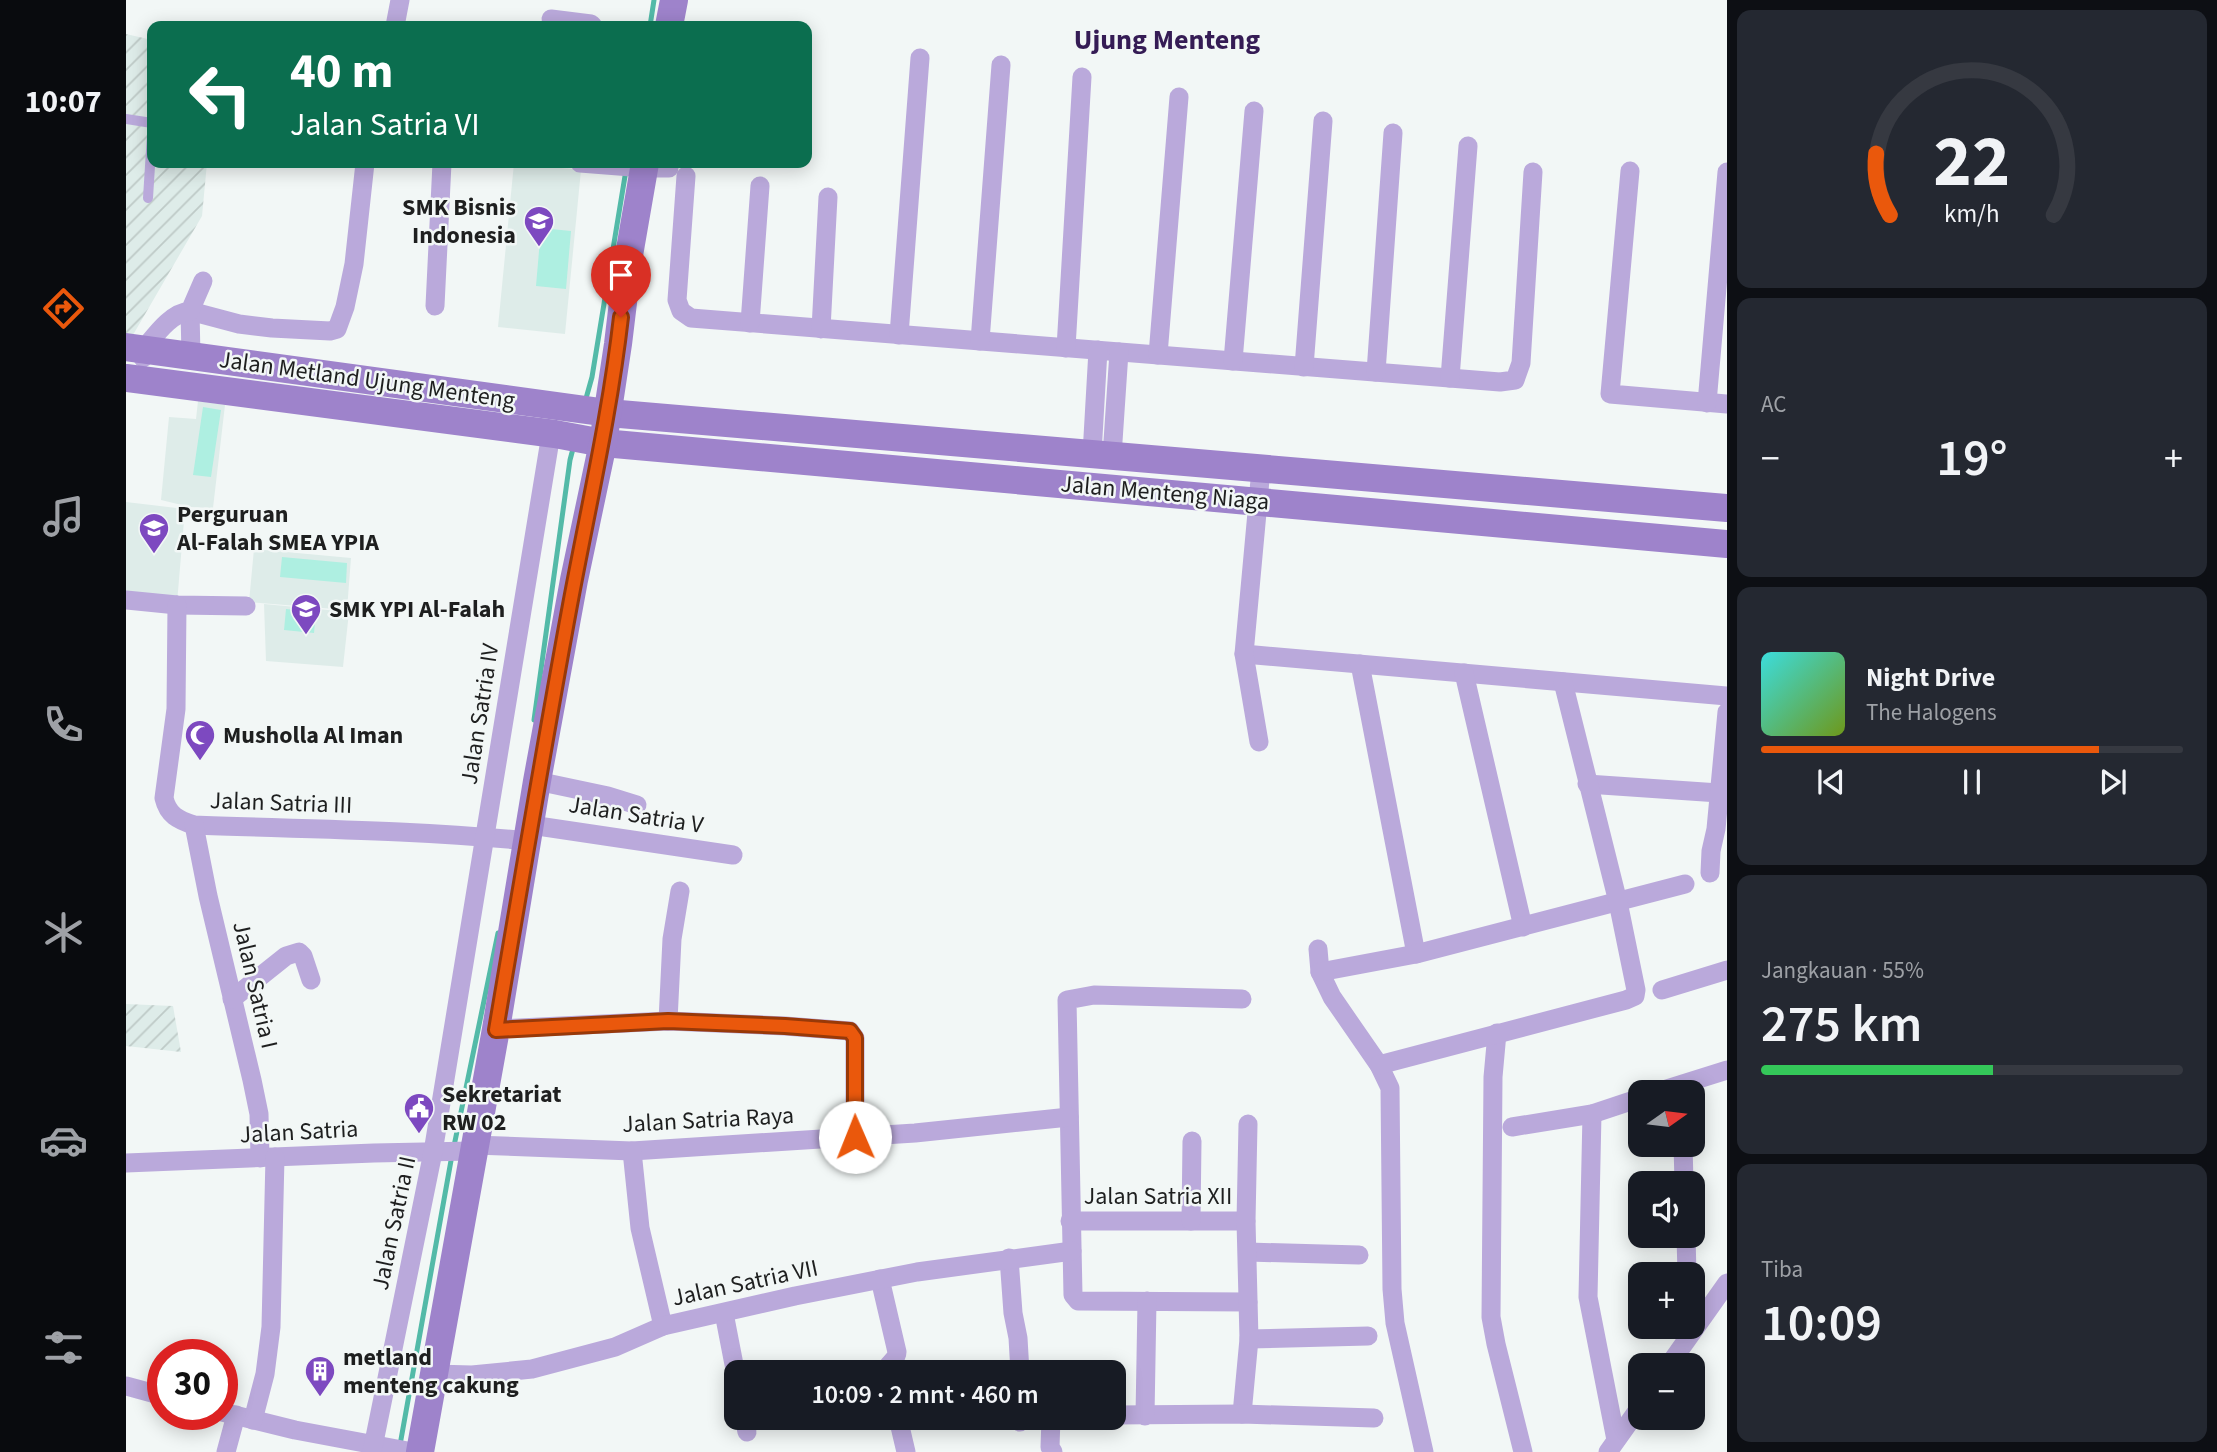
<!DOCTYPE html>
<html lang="id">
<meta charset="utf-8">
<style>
body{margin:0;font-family:"Source Sans 3",sans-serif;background:#242831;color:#f1f3f6;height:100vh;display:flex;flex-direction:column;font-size:26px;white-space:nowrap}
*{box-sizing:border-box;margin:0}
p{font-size:23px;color:#9ea1a6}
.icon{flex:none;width:38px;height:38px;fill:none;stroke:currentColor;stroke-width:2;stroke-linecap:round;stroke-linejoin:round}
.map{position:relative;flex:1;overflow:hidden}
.details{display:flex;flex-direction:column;gap:10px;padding:10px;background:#0d0f14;width:490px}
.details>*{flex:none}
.guide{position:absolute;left:21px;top:21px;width:665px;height:147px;border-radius:14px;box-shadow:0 4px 18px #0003;background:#0b6e4f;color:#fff;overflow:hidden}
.needle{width:46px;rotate:76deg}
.controls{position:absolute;left:1502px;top:1080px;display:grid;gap:14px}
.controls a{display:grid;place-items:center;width:77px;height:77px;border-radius:14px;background:#171b24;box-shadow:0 4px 18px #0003;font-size:35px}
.speed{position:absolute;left:21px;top:1339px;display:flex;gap:14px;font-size:35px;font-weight:700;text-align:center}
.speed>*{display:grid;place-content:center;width:91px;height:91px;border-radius:50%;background:#171b24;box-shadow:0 4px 18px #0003;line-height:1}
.speed .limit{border:10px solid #d22;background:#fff;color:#111}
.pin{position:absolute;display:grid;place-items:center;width:60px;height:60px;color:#fff;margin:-72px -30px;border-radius:50% 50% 50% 0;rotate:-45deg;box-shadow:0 0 7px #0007}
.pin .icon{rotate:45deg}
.me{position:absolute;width:77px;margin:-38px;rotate:359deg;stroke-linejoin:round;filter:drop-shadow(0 0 5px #0008)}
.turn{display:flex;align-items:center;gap:24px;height:147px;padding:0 28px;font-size:32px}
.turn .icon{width:91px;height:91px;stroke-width:2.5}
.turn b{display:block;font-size:49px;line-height:60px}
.big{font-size:52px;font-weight:600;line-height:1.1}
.details .widget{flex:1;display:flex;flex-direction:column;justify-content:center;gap:10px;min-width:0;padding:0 24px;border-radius:14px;background:#242831}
.details .dial{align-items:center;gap:0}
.dial svg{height:182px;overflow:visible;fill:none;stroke:#363941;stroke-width:7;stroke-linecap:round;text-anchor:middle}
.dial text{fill:#f1f3f6;stroke:none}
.song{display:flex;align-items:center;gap:21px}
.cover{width:84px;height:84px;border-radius:10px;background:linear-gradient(135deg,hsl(180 70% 55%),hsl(80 70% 35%))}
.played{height:7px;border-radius:4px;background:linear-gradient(90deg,#ea580c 80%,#363941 80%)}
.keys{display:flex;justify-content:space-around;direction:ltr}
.heat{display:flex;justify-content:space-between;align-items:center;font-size:38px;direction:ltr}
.charge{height:10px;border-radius:5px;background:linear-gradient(90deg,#34c759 55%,#363941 0)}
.trip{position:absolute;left:598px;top:1360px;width:402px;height:70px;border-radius:14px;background:#171b24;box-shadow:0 4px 18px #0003;font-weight:600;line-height:70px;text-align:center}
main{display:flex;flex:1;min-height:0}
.menu{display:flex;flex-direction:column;width:126px;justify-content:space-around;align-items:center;background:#090b0e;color:#9ea1a6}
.menu .icon{width:49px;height:49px}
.menu .on{color:#ea580c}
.menu b{font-size:32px;color:#f1f3f6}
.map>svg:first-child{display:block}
.built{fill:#deece9}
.industrial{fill:url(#industrial-furrows)}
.garden{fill:#aeefe1}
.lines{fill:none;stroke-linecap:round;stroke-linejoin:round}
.stream{stroke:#53baa8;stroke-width:5}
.lane{stroke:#baa9db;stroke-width:10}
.street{stroke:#baa9db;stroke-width:19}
.secondary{stroke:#9e83cb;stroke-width:28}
.route-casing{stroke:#983908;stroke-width:18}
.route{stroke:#ea580c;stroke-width:12}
.labels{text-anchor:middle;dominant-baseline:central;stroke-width:5;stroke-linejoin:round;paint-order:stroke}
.poi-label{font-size:24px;font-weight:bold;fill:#1e1f1f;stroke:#f2f7f6;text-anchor:start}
.street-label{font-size:24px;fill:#1e1f1f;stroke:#f2f7f6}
.quarter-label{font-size:28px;font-weight:bold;fill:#351c55;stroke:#f2f7f6}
</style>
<main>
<nav class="menu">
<b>10:07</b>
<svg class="icon on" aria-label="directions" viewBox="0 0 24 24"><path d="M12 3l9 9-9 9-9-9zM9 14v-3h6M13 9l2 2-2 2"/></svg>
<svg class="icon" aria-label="music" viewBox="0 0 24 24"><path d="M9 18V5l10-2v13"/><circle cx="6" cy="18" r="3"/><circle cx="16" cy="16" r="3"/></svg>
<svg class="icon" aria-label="phone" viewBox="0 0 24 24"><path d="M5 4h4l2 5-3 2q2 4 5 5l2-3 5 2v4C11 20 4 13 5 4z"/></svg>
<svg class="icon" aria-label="climate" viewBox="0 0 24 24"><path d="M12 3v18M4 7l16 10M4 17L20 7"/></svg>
<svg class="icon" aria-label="car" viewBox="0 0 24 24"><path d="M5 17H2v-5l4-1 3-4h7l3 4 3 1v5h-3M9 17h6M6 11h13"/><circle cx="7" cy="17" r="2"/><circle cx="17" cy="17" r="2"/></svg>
<svg class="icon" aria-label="filters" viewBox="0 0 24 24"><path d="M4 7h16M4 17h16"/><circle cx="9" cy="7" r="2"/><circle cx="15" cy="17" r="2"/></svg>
</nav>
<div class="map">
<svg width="1601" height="1452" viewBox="0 0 1601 1452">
<defs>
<pattern id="industrial-furrows" width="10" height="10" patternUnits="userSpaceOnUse" patternTransform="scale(1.75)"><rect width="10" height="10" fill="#deece9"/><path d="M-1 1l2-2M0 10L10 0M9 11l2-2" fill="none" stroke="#becac7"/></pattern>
</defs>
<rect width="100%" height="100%" fill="#f2f7f6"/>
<g class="built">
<polygon points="388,163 455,170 439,334 372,327"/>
<polygon points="72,401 99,405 87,508 64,507 35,500 43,417 70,419"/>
<polygon points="0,502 59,509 51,603 0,601"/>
<polygon points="128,549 225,558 221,610 123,602"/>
<polygon points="138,604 223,612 217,667 140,661"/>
</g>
<g class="industrial">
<polygon points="0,34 26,40 26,163 81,163 76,216 0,347"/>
<polygon points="0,1004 47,1006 55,1052 0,1046"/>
</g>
<g class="garden">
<polygon points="415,228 445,231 440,289 410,286"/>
<polygon points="77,407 95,410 85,477 67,475"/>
<polygon points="156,557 221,563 220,583 154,577"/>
<polygon points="160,609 190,612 188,633 158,630"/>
</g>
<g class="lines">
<g class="stream">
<polyline points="524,26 528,0"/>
<polyline points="459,402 466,377 500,170"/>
<polyline points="408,720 444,460 448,445"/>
<polyline points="328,1146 372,933"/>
<polyline points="274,1445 326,1155"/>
</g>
<g class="lane">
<polyline points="0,119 26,123"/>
<polyline points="22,198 26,134"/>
</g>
<g class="street">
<polyline points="425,19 465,24 467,26"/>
<polyline points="269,26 274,0"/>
<polyline points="454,163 518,168 543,168"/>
<polyline points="1504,171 1484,394 1601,404"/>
<polyline points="560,176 551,300 555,311 565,318 1374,382 1389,380 1395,363 1407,172"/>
<polyline points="309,306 316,163"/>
<polyline points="624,323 634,186"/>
<polyline points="695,329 702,197"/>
<polyline points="773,335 794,58"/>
<polyline points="854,341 875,65"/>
<polyline points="940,348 956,77"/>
<polyline points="1032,355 1053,97"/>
<polyline points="65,356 64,311 113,324 146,328 204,331 211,329 219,307 228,264 239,163"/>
<path d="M17 358V350C29 336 44 313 64 311L77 281"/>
<polyline points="1107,361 1128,111"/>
<polyline points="1178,367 1197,121"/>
<polyline points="1250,372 1267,133"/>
<polyline points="1324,378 1342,146"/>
<polyline points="1581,403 1601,172"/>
<polyline points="966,454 972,350"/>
<polyline points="986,456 993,352"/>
<polyline points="0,600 51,605 120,606"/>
<path d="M51 605 50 709 38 798C42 815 52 820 68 825 179 829 291 830 402 841"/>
<polyline points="1118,654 1601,696"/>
<polyline points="1234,664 1290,954"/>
<polyline points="1338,673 1397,927"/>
<polyline points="1133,742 1118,654 1135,469"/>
<polyline points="411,781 482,796 511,805"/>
<polyline points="1461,784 1593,793"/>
<polyline points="68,825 82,896 126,1080 133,1114 134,1158"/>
<polyline points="405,825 607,855"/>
<polyline points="1584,873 1585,851 1590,829 1601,712"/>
<polyline points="1192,949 1194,972 1206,997 1253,1065 1264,1088 1266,1289 1269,1323 1298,1452"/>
<polyline points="1194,972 1290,954 1559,884"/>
<polyline points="1536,990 1601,970"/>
<polyline points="106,999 160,956 173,952 177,956 185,980"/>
<polyline points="1116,999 968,995 941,1000 947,1295 952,1301 1122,1302"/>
<polyline points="542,1021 546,939 554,891"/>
<polyline points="370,1029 542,1021 659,1026 724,1031 729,1038 729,1137"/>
<polyline points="1371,1033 1367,1077 1365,1317 1370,1344 1397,1452"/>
<polyline points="1253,1065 1500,1000 1509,996 1510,990 1492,902 1437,682"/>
<polyline points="1531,1092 1601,1070"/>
<polyline points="1466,1114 1462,1297 1490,1440"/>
<polyline points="1386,1127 1466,1114 1514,1098"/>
<polyline points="1557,1144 1558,1183"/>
<polyline points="348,1145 506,1151 789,1133 943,1117"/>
<polyline points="506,1151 514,1228 537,1326"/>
<polyline points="0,1163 248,1153 347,1151"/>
<polyline points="944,1221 1120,1221"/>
<polyline points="1065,1221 1066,1141"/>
<polyline points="1560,1236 1561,1274"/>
<polyline points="1122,1252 1233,1255"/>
<polyline points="883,1258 887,1313 892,1338 894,1372"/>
<path d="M754 1279 771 1352C771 1361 760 1363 761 1372"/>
<polyline points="598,1313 611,1380"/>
<polyline points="1123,1339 1242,1336"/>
<polyline points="1543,1365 1601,1283"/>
<polyline points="308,1374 346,1375 406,1369 489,1347 537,1326 669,1296 791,1272 946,1251"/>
<polyline points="0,1386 37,1396"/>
<polyline points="96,1412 169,1430 287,1452"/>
<polyline points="1116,1414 1123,1339 1120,1221 1122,1124"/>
<polyline points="989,1415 1116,1414 1248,1418"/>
<polyline points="1019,1416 1021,1301"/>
<polyline points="618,1418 621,1432"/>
<polyline points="772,1418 780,1452"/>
<polyline points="925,1418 924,1447 927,1452"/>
<polyline points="127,1420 139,1374 145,1327 149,1157"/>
<polyline points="894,1422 894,1418"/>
<polyline points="100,1452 110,1415"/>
<polyline points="246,1452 307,1152 425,434"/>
<polyline points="1482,1452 1514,1407"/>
</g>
<g class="secondary">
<polyline points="543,26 548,0"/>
<polyline points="0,347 482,413 1601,508"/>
<polyline points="0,378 429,434 477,443 1601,544"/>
<polyline points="294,1452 370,1029 411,781 448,580 477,443 492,344 502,261 519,163"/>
</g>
</g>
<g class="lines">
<g class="route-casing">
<path id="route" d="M495 317C484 414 462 508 444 605 418 746 394 888 370 1030L542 1021 659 1026 724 1031 729 1038V1137"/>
</g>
<use href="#route" class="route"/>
</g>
<defs>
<g id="school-pin" transform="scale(1.575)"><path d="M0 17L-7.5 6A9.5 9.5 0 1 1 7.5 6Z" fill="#7d49c0" stroke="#f2f7f6"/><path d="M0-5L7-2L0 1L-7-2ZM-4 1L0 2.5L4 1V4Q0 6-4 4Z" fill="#fff"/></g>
<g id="mosque-pin" transform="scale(1.575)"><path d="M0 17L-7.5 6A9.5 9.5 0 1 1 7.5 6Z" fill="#7d49c0" stroke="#f2f7f6"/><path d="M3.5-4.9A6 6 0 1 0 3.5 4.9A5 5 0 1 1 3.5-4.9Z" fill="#fff"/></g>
<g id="civic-pin" transform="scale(1.575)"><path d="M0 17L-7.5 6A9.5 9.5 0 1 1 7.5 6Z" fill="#7d49c0" stroke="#f2f7f6"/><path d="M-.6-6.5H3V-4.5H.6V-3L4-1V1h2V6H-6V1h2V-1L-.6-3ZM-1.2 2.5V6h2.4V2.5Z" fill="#fff"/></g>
<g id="building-pin" transform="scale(1.575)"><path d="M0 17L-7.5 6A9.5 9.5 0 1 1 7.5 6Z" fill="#7d49c0" stroke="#f2f7f6"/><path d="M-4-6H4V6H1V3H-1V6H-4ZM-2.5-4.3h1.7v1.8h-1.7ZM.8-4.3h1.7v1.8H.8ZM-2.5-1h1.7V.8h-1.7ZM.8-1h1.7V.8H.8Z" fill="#fff"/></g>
</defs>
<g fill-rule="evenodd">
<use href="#school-pin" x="413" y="221"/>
<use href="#school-pin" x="28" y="528"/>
<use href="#school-pin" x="180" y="609"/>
<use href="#mosque-pin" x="74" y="735"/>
<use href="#civic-pin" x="293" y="1108"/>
<use href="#building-pin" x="194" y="1371"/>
</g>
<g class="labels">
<g class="poi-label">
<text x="390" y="207" text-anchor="end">SMK Bisnis<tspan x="390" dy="28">Indonesia</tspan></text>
<text x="51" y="514">Perguruan<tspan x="51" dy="28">Al-Falah SMEA YPIA</tspan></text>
<text x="203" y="609">SMK YPI Al-Falah</text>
<text x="97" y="735">Musholla Al Iman</text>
<text x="316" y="1094">Sekretariat<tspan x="316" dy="28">RW 02</tspan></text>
<text x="217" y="1357">metland<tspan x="217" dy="28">menteng cakung</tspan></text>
</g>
<g class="street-label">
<text transform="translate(241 380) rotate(8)">Jalan Metland Ujung Menteng</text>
<text transform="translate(1039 493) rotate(5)">Jalan Menteng Niaga</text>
<text transform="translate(354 714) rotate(-81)">Jalan Satria IV</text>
<text transform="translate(155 803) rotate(2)">Jalan Satria III</text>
<text transform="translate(510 815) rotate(9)">Jalan Satria V</text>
<text transform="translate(129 985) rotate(77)">Jalan Satria I</text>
<text transform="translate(582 1120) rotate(-3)">Jalan Satria Raya</text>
<text transform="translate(173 1132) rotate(-3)">Jalan Satria</text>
<text x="1032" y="1196">Jalan Satria XII</text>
<text transform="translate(268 1223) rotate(-78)">Jalan Satria II</text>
<text transform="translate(619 1283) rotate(-12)">Jalan Satria VII</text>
</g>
<g class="quarter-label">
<text x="1041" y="40">Ujung Menteng</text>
</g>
</g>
</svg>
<div class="controls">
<a><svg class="needle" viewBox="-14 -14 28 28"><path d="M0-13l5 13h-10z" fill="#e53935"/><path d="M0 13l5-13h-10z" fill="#9ea1a6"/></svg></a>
<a><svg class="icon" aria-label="sound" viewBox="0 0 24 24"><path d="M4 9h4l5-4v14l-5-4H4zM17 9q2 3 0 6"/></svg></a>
<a>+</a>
<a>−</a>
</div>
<div class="speed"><div class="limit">30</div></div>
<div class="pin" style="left:495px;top:317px;background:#d93025"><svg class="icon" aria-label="arrive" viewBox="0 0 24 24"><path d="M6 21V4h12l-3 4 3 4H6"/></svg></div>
<svg class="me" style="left:729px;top:1137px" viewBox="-20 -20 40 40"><circle r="19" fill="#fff"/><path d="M0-13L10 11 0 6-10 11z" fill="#ea580c"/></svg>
<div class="trip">10:09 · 2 mnt · 460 m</div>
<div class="guide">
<div class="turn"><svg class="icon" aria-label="left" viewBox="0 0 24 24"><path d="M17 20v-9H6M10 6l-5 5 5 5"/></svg><div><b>40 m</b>Jalan Satria VI</div></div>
</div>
</div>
<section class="details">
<div class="widget dial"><svg viewBox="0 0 100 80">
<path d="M14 69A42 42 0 1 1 86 69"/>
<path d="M14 69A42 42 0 0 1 8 42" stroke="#ea580c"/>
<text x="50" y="56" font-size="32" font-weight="700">22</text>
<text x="50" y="72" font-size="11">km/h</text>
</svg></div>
<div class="widget"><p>AC</p>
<div class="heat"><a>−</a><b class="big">19°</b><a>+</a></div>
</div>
<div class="widget">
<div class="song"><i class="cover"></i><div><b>Night Drive</b><p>The Halogens</p></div></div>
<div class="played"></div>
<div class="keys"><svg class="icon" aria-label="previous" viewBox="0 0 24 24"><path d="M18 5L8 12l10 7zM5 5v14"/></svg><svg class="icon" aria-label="pause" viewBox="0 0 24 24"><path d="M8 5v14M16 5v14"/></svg><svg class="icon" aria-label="next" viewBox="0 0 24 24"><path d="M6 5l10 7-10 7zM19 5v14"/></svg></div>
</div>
<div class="widget"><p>Jangkauan · 55%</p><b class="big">275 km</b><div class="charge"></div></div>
<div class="widget"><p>Tiba</p><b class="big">10:09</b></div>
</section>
</main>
